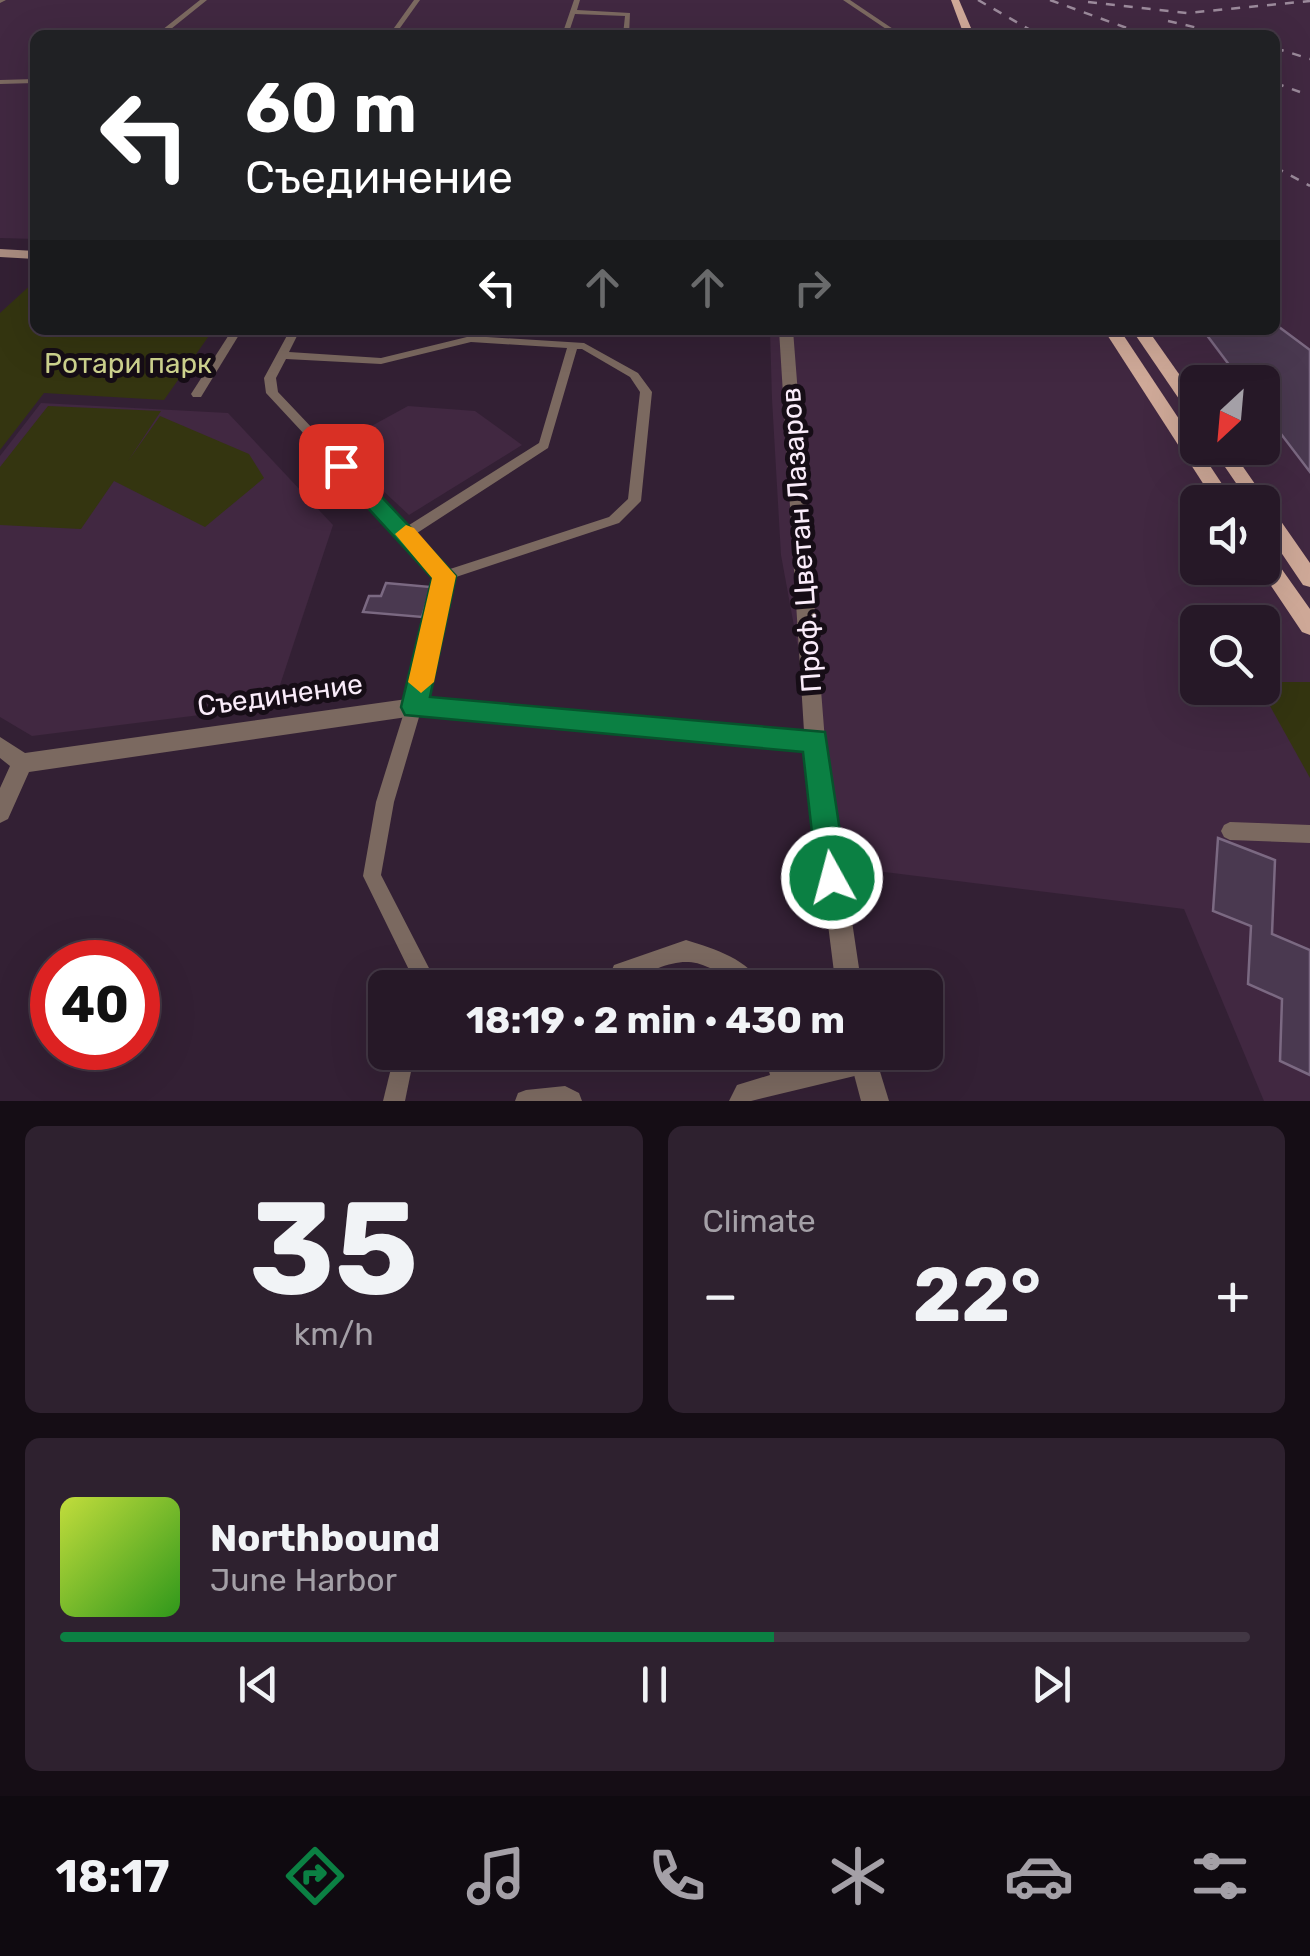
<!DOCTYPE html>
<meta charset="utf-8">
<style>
body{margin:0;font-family:Rubik,sans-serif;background:#2e212f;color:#f1f3f6;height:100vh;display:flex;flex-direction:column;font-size:38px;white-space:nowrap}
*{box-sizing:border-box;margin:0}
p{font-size:32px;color:#a4a0a7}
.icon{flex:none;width:55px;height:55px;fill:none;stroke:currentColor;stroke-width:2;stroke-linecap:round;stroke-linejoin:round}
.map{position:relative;height:1101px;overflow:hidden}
.details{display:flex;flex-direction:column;gap:25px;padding:25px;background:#150d15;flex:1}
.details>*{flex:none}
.banner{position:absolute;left:30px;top:30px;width:1250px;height:305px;border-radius:15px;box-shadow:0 10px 40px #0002,0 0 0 2px #423744;background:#202124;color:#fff;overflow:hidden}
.needle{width:65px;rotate:206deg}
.buttons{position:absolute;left:1180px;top:365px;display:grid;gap:20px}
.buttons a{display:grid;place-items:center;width:100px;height:100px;border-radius:15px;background:#261827;box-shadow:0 10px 40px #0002,0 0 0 2px #423744;font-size:50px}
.speed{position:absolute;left:30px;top:940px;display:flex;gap:20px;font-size:50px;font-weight:700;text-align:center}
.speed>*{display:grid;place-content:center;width:130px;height:130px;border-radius:50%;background:#261827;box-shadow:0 10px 40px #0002,0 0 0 2px #423744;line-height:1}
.speed .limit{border:15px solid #d22;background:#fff;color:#111}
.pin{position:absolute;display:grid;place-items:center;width:85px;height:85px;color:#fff;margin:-42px;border-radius:20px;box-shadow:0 5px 15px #0006}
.me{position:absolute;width:110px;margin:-55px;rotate:353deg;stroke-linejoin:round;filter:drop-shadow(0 0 8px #0008)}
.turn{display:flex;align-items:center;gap:35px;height:210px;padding:0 50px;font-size:45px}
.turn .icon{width:130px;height:130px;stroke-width:2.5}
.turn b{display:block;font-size:70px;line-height:85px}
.lanes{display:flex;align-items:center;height:95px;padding:0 50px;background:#0003;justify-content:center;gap:50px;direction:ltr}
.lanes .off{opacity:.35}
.big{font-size:75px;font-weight:700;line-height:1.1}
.details .widget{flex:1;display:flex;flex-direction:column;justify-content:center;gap:15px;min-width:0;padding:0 35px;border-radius:15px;background:#2e212f}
.details .dial{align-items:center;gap:0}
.dial b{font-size:130px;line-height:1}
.song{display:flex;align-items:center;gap:30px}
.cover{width:120px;height:120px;border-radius:15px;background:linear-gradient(135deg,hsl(70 70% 55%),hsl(110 70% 35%))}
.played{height:10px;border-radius:5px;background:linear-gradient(90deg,#0b8043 60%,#423744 60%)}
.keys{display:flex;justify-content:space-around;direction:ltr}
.heat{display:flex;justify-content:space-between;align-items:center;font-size:55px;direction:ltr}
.details .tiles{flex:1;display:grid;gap:25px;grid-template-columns:1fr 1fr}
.widget:last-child{grid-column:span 2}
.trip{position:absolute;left:368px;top:970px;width:575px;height:100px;border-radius:15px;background:#261827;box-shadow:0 10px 40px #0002,0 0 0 2px #423744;font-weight:700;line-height:100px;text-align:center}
.tabs{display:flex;height:160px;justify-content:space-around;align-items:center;background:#0f0a10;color:#a4a0a7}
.tabs .icon{width:70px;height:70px}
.tabs .current{color:#0b8043}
.tabs b{font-size:45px;color:#f1f3f6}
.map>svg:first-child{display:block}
.built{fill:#412841;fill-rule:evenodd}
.green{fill:#343510}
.building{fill:#4a3950;stroke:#7b6982;stroke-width:2.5}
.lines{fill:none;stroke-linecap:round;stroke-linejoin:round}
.minor{fill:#7b6960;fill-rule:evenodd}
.tertiary{fill:#7b6960;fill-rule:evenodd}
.secondary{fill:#aa8d80;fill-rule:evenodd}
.primary{fill:#cfa998;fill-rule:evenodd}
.rail{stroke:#9b8a9b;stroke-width:2.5;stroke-dasharray:9 9;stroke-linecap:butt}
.route{fill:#0b8043;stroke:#07532c;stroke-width:2.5}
.slow{fill:#f59e0b}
.labels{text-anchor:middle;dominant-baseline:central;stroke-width:10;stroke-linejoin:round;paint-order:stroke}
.park-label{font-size:28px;fill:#cfd48f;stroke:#160d16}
.street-label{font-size:28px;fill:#faecfa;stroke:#160d16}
</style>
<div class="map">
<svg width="1310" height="1101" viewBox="0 0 1310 1101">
<rect width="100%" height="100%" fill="#332034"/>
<g class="built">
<path d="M0 0H1310V1101H1264L1184 909 844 867 822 779 781 555 772 399 770 330H1275V35H35V239L0 238ZM1198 382H1262V448H1198ZM1198 502H1262V568H1198ZM1198 622H1262V688H1198Z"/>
<polygon points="41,403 228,413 333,525 273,706 32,736 0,717 0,456"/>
<polygon points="408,406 475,411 522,445 409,515 335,446"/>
</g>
<g class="green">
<polygon points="35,281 35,330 213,330 164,400 44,393 0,450 0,313"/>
<polygon points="48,406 161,411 128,461 160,416 249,454 264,478 205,527 114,481 81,529 0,525 0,467"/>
<polygon points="1263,682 1310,682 1310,778 1260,688"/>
</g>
<g class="building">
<polygon points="1275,324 1310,350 1310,472 1262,409 1262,382 1242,382 1203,330 1275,330"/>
<polygon points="386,583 431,587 422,617 363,612 369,596 381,596"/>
<polygon points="1218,838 1275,860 1272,934 1310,950 1310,1075 1280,1061 1282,999 1248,984 1251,926 1213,911"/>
</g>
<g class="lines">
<g class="minor">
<polygon points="200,0 207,0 166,33 137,35 162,30"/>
<polygon points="414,0 420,0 395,35 389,35"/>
<polygon points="574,0 580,0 577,10 630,13 629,35 623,35 625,16 575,14 568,35 562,35"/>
<polygon points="843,0 850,0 902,35 895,35"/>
<polygon points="35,79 35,83 0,84 0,80"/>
<polygon points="232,330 242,330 201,397 193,397 191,394"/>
<path d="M290 330H300L289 352 381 358 471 336 584 343 638 373 652 392 641 501 619 523 450 579 427 690 394 802 381 875 430 970 433 977 430 988H410L413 978 363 876 376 802 411 690 437 577 266 393 264 378ZM471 342 567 348 539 443 406 527 278 392 276 378 286 359 381 364ZM577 349H582L630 377 640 392 628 499 609 517 447 570 414 535 548 448Z"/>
<polygon points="1230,822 1310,825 1310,843 1230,840 1224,837 1221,831 1224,825"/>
<path d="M686 940C715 949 749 959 764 988H738C690 946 675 963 621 982L614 979 611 972 614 965Z"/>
<polygon points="395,1052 415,1052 405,1101 383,1101"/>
<polygon points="764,1052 784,1052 790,1071 863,1054 870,1057 873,1064 870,1071 863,1074 751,1101 729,1101 737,1085 770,1075"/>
<polygon points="565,1086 579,1093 582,1101 515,1101 518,1093 526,1090"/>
</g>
<g class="tertiary">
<polygon points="0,0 6,0 0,3"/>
<polygon points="779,330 793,330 825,741 862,988 836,988 806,750 414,716 29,772 8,819 0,823 0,788 10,766 0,758 0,737 25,753 414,698 804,731"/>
<polygon points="848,1052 874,1052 889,1101 861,1101"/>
</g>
<polygon class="secondary" points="0,249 35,251 35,259 0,257"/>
<g class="primary">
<polygon points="951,0 959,0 974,35 964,35"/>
<polygon points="911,32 946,32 951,35 906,35"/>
<polygon points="1104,330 1120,330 1234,502 1215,502"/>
<polygon points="1132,330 1148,330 1198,401 1198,419 1192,418"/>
<polygon points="1212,448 1230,448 1310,563 1310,587 1303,585 1262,524 1262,502 1249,502"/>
<polygon points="1262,549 1269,551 1310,609 1310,635 1302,632 1259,568 1262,568"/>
</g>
<g class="rail">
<polyline points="978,0 1039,35"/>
<polyline points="1050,0 1146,35"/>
<polyline points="1088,2 1187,13 1310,1"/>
<polyline points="1168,21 1228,35"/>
<polyline points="1275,48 1310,59"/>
<polyline points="1275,83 1300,92"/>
<polyline points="1275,167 1310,186"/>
</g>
</g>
<polygon class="route" points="341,459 348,461 456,576 430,697 825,732 847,878 843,888 832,893 822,888 817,878 803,752 405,715 401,707 432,578 334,471 334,461"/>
<polygon class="slow" points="406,525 414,528 456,576 434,682 421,693 408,682 432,578 395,534"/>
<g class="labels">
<g class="park-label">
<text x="128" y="363">Ротари парк</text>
</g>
<g class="street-label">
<text transform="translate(801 540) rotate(-94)">Проф. Цветан Лазаров</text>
<text transform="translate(280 695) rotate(-8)">Съединение</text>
</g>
</g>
</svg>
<div class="buttons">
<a><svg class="needle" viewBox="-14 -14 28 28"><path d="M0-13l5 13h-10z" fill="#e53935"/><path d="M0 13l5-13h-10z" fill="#a4a0a7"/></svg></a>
<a><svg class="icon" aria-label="sound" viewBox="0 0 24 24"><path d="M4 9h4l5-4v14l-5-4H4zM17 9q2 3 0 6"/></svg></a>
<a><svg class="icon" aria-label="search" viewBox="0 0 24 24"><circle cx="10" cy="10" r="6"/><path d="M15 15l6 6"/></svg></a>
</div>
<div class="speed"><div class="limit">40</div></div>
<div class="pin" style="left:341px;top:466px;background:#d93025"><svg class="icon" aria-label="arrive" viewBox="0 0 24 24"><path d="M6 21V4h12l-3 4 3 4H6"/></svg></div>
<svg class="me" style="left:832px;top:878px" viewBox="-20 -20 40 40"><circle r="17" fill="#0b8043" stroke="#fff" stroke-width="3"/><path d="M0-11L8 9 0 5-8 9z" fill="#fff"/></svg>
<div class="trip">18:19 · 2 min · 430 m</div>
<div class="banner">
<div class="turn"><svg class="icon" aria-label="left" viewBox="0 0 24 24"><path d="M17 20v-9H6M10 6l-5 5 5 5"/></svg><div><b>60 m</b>Съединение</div></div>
<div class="lanes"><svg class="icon" aria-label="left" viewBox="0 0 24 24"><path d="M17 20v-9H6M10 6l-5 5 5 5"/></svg><svg class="icon off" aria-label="ahead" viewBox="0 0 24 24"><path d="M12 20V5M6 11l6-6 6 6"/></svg><svg class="icon off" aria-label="ahead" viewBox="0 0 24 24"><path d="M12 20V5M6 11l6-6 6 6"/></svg><svg class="icon off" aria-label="right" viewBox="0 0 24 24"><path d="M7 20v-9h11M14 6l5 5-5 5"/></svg></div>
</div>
</div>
<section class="details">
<div class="tiles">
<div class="widget dial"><b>35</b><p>km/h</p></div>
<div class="widget"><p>Climate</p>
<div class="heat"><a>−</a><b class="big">22°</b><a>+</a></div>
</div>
<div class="widget">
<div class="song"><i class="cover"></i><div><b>Northbound</b><p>June Harbor</p></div></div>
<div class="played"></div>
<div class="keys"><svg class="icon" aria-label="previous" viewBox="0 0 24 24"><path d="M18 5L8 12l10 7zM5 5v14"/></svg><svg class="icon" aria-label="pause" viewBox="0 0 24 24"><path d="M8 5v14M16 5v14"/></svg><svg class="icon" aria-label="next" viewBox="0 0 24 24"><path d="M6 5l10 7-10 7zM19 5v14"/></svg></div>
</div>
</div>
</section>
<nav class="tabs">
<b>18:17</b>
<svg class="icon current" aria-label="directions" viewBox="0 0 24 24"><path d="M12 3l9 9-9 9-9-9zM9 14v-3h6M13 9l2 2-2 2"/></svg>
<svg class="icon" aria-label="music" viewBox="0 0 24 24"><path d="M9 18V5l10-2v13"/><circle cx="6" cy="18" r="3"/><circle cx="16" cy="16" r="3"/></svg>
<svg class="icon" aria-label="phone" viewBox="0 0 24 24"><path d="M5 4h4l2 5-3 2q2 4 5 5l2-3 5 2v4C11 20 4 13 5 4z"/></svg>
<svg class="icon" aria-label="climate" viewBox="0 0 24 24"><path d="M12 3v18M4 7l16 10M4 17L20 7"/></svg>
<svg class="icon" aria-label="car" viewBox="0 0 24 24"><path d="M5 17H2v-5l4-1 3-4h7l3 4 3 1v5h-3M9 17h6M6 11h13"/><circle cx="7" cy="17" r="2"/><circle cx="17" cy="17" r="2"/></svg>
<svg class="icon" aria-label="filters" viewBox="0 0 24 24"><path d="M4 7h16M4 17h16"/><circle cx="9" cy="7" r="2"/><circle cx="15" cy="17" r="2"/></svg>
</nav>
